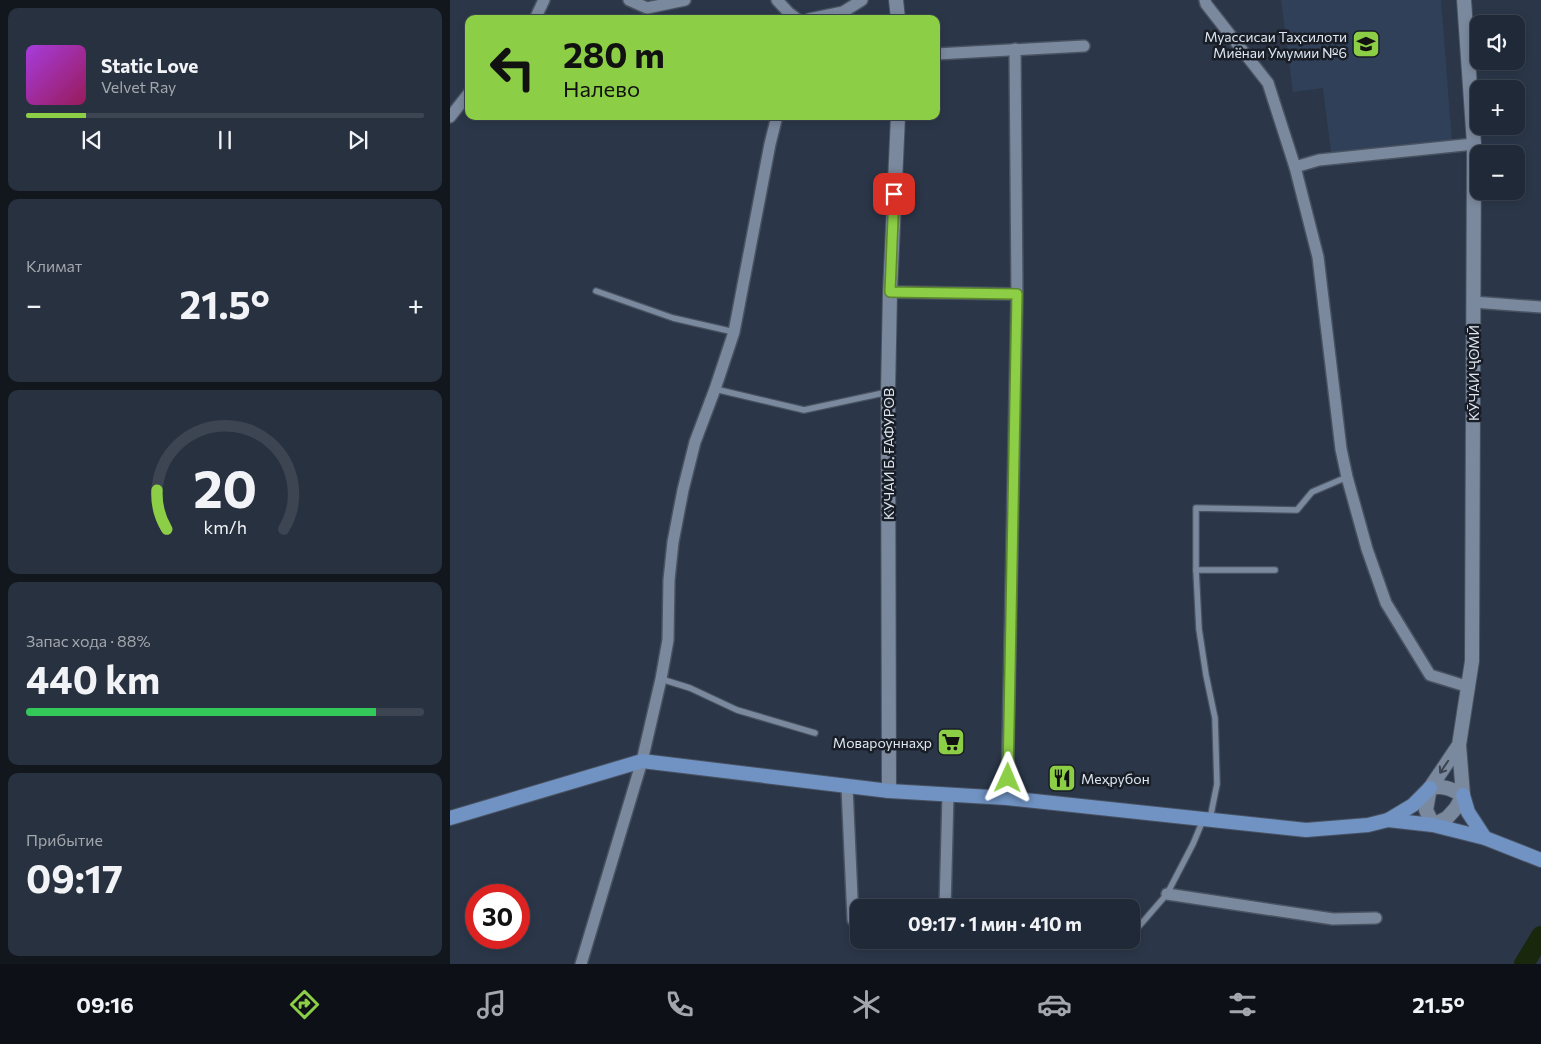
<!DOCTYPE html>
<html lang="ru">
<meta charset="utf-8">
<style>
body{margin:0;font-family:Commissioner,sans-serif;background:#28313f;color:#f1f3f6;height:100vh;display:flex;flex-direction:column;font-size:19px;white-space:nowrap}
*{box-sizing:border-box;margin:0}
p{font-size:16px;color:#a2a6ad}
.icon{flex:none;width:28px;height:28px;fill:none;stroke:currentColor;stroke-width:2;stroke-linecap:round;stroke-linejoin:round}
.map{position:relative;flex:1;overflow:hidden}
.side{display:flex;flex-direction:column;gap:8px;padding:8px;background:#12171e;width:450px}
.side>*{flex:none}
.top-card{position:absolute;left:15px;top:15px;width:475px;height:105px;border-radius:10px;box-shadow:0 2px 8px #0003,0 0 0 1px #3d4552;background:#8cce45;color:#111;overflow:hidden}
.fabs{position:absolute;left:1020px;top:15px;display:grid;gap:10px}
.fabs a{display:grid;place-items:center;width:55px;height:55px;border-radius:10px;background:#202937;box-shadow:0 2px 8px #0003,0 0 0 1px #3d4552;font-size:25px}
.speed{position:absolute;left:15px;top:884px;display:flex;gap:10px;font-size:25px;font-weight:700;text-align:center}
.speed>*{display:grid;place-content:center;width:65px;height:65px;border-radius:50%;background:#202937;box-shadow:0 2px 8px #0003,0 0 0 1px #3d4552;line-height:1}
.speed .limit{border:8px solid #d22;background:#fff;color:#111}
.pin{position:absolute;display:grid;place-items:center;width:42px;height:42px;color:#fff;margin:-21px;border-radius:10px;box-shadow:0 2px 8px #0006}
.me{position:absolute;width:55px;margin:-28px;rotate:1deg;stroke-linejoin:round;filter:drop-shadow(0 0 4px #0008)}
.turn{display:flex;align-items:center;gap:18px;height:105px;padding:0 15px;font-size:22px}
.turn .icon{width:65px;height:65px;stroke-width:2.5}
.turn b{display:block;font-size:35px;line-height:42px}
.big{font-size:38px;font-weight:700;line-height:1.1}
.side .card{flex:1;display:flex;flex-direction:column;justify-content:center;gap:8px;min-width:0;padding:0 18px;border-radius:10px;background:#28313f}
.side .dial{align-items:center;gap:0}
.dial svg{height:130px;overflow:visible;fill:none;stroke:#3d4552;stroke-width:7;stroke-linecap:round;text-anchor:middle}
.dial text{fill:#f1f3f6;stroke:none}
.song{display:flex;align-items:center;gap:15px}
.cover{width:60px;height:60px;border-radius:8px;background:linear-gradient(135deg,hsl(280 70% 55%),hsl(330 70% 35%))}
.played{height:5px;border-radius:2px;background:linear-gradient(90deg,#8cce45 15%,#3d4552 15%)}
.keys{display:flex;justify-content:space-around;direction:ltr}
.heat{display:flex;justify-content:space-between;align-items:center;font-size:28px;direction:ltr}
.charge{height:8px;border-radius:4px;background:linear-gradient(90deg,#34c759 88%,#3d4552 0)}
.trip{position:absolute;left:400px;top:899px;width:290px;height:50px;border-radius:10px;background:#202937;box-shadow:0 2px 8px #0003,0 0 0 1px #3d4552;font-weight:700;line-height:50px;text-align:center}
.tab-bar{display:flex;height:80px;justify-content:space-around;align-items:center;background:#0d1016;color:#a2a6ad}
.tab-bar .icon{width:35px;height:35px}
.tab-bar .active{color:#8cce45}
.tab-bar b{font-size:22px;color:#f1f3f6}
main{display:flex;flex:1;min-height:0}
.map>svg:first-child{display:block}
.built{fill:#304058}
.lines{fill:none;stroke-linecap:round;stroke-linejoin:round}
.river{stroke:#19270d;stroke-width:20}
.service-casing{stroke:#485261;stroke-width:8}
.minor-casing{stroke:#485261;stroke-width:14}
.tertiary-casing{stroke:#485261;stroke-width:16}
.secondary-casing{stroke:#485261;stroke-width:16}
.primary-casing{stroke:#485261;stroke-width:16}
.service{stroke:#7b899e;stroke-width:5.5}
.minor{stroke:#7b899e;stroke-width:11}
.tertiary{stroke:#7b899e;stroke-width:14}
.secondary{stroke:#7b899e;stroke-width:14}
.primary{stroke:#7093c4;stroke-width:14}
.oneway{stroke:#3b4350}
.route-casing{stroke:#5b862d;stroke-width:12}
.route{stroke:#8cce45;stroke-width:9}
.labels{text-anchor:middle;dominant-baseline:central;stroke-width:5;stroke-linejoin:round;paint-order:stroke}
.poi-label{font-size:14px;fill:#dde6f1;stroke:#191e26;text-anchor:end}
.street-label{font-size:14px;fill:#dde6f1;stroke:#191e26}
</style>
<main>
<section class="side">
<div class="card">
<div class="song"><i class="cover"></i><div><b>Static Love</b><p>Velvet Ray</p></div></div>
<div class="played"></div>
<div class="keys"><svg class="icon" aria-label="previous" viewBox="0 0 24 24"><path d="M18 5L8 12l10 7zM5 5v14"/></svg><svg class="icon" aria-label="pause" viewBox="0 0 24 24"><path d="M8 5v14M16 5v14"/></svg><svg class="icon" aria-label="next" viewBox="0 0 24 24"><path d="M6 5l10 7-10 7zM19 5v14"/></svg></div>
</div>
<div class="card"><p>Климат</p>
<div class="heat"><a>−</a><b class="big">21.5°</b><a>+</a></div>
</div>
<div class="card dial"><svg viewBox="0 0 100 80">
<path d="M14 69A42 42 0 1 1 86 69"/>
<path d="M14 69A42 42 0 0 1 8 45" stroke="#8cce45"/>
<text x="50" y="56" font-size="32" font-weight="700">20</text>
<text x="50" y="72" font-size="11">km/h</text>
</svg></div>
<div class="card"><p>Запас хода · 88%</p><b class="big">440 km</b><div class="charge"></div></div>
<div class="card"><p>Прибытие</p><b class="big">09:17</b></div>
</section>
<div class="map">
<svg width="1091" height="964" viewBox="0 0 1091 964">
<rect width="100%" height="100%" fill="#2b3749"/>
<polygon class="built" points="831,0 991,0 1002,142 881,152 873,88 843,92"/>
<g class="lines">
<polyline class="river" points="1074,964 1091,936"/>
<g class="service-casing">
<g id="service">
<polyline points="146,291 223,318 284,332"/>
<polyline points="265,389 354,410 438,392"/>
<polyline points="746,570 825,570"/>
<polyline points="211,679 240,688 287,710 365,733"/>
<polyline points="760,819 767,784 765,718 756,675 749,629 746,570 746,508 847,510 862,492 897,477"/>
<polyline points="684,932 717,894 743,844 753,820"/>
</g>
</g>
<g class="minor-casing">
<g id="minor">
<polyline points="179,0 197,8 235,0"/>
<polyline points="327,0 338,12 347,19"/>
<polyline points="755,0 756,4 818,83 845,167 868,257 891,449 897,477 917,549 936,603 980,675 1019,687"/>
<polyline points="85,19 94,0"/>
<polyline points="359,19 393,12 412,0"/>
<polyline points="486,54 634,46"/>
<polyline points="0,117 19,93"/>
<polyline points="845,167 869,160 1024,144"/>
<polyline points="440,292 567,294"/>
<polyline points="1023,302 1091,307"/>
<polyline points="397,787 403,920"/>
<polyline points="557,798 567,294 565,49"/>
<polyline points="717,894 883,919 926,918"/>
<polyline points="495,908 498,795"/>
<polyline points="131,964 192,761 211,679 218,640 219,580 223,542 233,490 245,442 265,389 284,332 320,144 327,116"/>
</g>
</g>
<g class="tertiary-casing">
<g id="tertiary">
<polyline points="446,0 448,19"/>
<polyline points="439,791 438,392 440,292 448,116"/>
</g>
</g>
<g class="secondary-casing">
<g id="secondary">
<polyline points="1009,745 980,788 976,810 983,825 997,818 1006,808 1013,795 1009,745 1022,661 1024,144 1014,0"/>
<path d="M980 788C993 785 1001 789 1013 795"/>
</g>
</g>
<g class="primary-casing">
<g id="primary">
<polyline points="1013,795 1018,812 1035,838"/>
<polyline points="0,818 192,761 439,791 557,798 856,830 918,825 938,820 983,825 1035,838 1091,860"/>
<polyline points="938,820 963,805 980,788"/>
</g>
</g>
<use href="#service" class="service"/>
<use href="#minor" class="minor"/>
<use href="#tertiary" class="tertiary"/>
<use href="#secondary" class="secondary"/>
<use href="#primary" class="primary"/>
</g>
<defs><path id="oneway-shaft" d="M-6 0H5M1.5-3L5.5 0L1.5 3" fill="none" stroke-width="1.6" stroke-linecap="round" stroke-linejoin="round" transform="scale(1.25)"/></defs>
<use class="oneway" href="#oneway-shaft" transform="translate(994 767) rotate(124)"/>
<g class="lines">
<g class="route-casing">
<polyline id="route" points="444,194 440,292 567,294 558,778"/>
</g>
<use href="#route" class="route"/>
</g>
<defs>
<g id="school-square" transform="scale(1.4375)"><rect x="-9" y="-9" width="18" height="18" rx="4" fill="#8cce45" stroke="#191e26"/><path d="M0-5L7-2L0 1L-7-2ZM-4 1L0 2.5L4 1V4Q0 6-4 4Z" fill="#111"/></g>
<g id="supermarket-square" transform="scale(1.4375)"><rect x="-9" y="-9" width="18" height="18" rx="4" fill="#8cce45" stroke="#191e26"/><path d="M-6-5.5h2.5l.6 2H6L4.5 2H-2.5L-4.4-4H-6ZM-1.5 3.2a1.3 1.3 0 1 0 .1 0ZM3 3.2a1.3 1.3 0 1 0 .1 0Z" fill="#111"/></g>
<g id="restaurant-square" transform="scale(1.4375)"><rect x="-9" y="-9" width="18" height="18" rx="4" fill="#8cce45" stroke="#191e26"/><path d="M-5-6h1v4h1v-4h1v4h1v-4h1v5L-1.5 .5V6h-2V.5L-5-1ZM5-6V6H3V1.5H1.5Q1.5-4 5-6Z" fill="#111"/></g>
</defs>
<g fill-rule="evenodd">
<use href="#school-square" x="916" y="44"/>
<use href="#supermarket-square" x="501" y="742"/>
<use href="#restaurant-square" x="612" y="778"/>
</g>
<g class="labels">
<g class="poi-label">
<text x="897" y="36">Муассисаи Таҳсилоти<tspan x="897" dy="16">Миёнаи Умумии №6</tspan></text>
<text x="482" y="742">Мовароуннаҳр</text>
<text x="631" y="778" text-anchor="start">Меҳрубон</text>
</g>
<g class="street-label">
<text transform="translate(1023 373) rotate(-90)">КӮЧАИ ҶОМӢ</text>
<text transform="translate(438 454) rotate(-90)">КУЧАИ Б. ҒАФУРОВ</text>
</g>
</g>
</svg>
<div class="fabs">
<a><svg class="icon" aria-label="sound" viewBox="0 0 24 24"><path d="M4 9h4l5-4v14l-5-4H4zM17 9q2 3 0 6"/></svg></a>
<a>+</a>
<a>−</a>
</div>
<div class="speed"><div class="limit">30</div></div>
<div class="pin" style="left:444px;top:194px;background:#d93025"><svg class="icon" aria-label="arrive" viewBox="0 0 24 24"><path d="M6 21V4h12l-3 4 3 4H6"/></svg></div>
<svg class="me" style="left:558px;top:778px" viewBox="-20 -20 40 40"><path d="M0-17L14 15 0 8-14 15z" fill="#8cce45" stroke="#fff" stroke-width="4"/></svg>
<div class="trip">09:17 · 1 мин · 410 m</div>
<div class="top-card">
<div class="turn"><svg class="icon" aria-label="left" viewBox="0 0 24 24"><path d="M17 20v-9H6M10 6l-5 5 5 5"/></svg><div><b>280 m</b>Налево</div></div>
</div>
</div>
</main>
<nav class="tab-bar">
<b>09:16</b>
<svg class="icon active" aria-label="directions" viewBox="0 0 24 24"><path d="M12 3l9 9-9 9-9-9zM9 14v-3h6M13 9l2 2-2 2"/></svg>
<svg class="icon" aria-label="music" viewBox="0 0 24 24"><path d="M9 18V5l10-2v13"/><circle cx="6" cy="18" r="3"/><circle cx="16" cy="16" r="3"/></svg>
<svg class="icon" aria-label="phone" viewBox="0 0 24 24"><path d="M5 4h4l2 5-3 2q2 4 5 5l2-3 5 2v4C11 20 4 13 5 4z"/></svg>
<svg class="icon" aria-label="climate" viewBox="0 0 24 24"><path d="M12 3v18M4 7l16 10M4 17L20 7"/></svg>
<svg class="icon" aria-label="car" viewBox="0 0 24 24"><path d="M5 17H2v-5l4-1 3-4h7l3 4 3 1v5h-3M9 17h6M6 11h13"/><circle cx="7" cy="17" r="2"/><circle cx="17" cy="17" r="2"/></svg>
<svg class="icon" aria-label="filters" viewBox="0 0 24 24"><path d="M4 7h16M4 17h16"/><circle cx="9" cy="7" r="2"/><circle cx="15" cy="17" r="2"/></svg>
<b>21.5°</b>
</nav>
